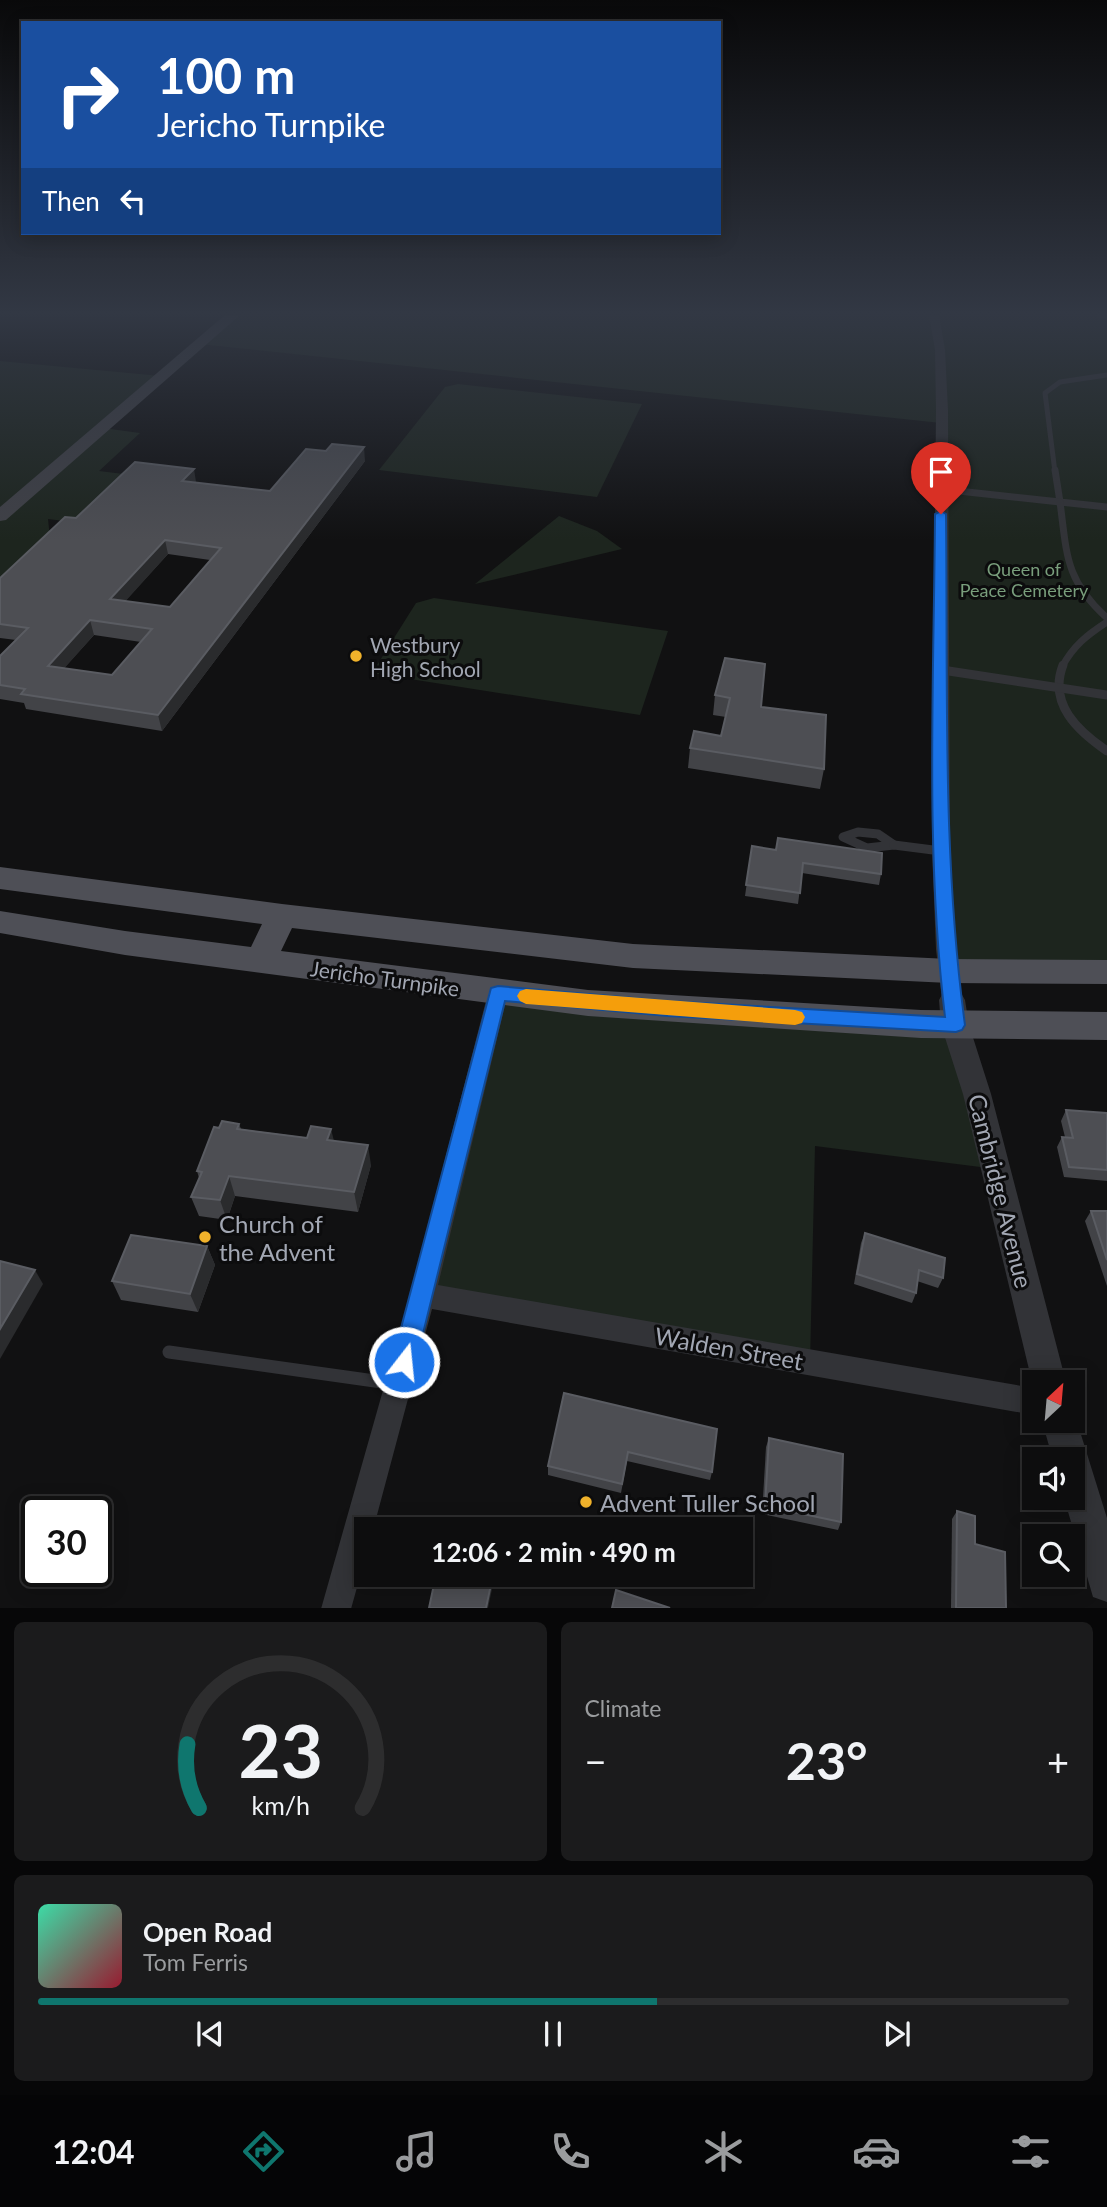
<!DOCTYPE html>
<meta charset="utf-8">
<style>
body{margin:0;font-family:Lato,sans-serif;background:#1b1b1c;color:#f1f3f6;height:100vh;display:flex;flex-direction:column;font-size:26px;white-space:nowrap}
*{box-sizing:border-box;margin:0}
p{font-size:23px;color:#9a9c9e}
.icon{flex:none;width:38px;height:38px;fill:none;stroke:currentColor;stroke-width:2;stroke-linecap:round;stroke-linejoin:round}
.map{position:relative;height:1608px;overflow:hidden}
.sheet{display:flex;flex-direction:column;gap:14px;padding:14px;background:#070708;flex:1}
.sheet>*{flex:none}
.hud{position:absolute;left:21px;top:21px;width:700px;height:214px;border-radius:0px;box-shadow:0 4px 18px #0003,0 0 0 2px #2d2d2e;background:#1a4fa0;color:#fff;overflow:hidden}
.needle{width:46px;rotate:26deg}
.fabs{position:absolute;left:1022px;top:1370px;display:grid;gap:14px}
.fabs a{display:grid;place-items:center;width:63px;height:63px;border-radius:0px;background:#0d0d0e;box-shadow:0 4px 18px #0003,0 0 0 2px #2d2d2e;font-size:35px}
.speed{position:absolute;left:21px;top:1496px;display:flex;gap:14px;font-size:35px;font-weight:700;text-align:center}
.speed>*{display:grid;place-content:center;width:91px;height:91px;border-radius:50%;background:#0d0d0e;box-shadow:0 4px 18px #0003,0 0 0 2px #2d2d2e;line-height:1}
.speed .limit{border:4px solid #111;border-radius:10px;background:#fff;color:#111}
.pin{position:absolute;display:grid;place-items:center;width:60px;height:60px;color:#fff;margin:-72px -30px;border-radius:50% 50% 50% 0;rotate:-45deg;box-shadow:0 0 7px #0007}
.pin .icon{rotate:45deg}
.me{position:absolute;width:77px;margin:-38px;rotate:16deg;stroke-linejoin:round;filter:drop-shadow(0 0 5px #0008)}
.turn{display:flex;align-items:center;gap:24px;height:147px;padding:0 21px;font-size:32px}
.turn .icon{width:91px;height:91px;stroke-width:2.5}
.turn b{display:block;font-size:49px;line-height:60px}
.then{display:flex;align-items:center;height:66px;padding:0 21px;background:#0003;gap:14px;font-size:26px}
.big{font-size:52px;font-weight:700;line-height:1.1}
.sheet .tile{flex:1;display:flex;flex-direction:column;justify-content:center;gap:10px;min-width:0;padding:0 24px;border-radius:10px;background:#1b1b1c}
.sheet .dial{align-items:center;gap:0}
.dial svg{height:182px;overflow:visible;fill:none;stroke:#2d2d2e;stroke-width:7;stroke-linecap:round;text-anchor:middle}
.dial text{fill:#f1f3f6;stroke:none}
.song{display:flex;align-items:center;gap:21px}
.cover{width:84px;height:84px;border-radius:10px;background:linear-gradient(135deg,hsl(160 70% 55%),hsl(350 70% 35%))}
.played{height:7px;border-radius:4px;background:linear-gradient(90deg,#0f766e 60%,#2d2d2e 60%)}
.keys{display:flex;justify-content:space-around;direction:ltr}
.heat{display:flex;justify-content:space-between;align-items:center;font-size:38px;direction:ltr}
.sheet .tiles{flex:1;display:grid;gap:14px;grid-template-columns:1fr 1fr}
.tile:last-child{grid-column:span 2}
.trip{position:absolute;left:354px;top:1517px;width:399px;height:70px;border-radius:0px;background:#0d0d0e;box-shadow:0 4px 18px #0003,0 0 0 2px #2d2d2e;font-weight:700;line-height:70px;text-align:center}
.tab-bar{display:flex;height:112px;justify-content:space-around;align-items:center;background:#050506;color:#9a9c9e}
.tab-bar .icon{width:49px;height:49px}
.tab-bar .active{color:#0f766e}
.tab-bar b{font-size:32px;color:#f1f3f6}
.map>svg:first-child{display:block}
.green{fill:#1d251e}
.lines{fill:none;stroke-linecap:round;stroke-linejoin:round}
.service-far3{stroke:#323337;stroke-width:5}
.service-far2{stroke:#323337;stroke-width:7}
.service-far1{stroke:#323337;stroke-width:9}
.service{stroke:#323337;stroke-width:13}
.minor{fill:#323337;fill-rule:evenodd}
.tertiary{fill:#323337;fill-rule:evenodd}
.secondary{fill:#404147;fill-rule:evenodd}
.primary{fill:#4e4f56;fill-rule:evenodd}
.wall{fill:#424347;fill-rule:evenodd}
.shaded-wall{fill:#2a2b2d}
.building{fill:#4d4e53;stroke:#5a5c62;stroke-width:2;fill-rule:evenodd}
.route{fill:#1a73e8;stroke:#114b97;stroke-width:2}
.slow{fill:#f59e0b}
.poi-dot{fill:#f0b22b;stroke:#0c0c0d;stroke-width:2.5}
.labels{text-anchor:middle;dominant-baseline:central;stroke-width:6;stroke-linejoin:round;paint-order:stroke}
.far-park-label{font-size:18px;fill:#799e7c;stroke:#0c0c0d}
.poi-label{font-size:21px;fill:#a2a7b3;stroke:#0c0c0d;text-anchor:start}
.street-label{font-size:21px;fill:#a2a7b3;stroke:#0c0c0d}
.near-street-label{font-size:24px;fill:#a2a7b3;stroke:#0c0c0d}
.near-poi-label{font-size:24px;fill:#a2a7b3;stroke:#0c0c0d;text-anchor:start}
</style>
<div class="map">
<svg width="1107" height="1609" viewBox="0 0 1107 1609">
<rect width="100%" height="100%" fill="#111112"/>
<g class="green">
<polygon points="233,315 1107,315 1107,972 949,971 941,423 199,344"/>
<polygon points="0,361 161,376 103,428 140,433 99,471 132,475 88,524 48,519 50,537 0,584"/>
<polygon points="458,384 642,404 597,497 379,470 445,387"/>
<polygon points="559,516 597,531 622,549 475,584"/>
<polygon points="434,598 668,631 640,715 372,673 416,603"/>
<polygon points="498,993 955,1025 996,1169 815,1146 810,1363 423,1295"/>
</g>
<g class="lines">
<g class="service-far3">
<polyline points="1100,315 1107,317"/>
<polyline points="1055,472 1045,393 1060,382 1107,375"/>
</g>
<g class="service-far2">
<polyline points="1055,470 1060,502 1107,507"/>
<path d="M940 489 1060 502C1067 555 1065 580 1107 618"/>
<path d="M1062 667C1073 646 1087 635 1107 622"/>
</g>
<g class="service-far1">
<path d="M1063 665C1048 704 1078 731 1107 751"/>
<polyline points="942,670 1107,695"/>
<polygon points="858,832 878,834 894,845 867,848 843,837"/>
<polyline points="894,845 941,851"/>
</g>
<polyline class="service" points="169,1352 396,1384"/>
<g class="minor">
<polygon points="929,315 939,315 945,350 948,410 950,851 956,949 962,1000 959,1006 952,1008 945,1006 942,1000 936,949 932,851 936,410 935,350"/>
<polygon points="498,985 505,987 508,993 438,1285 1034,1388 1034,1415 432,1309 373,1530 366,1530 366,1555 351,1609 321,1609 410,1295 488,993 491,987"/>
</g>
<g class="tertiary">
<polygon points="952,989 961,993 965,1000 969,1025 991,1094 1066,1382 1034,1382 1034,1388 1032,1382 963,1094 941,1025 939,1000 943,993"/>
<polygon points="1073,1409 1107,1518 1107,1602 1093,1597 1064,1498 1073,1498 1073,1460 1053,1460 1042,1421 1073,1421"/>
</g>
<polygon class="secondary" points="225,315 240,315 6,520 0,521 0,507"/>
<polygon class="primary" points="0,867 282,904 633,944 949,959 1107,960 1107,984 949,983 633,968 292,928 281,951 588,990 921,1010 1107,1012 1107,1040 921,1038 588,1016 125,955 0,933 0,911 125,931 251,947 262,924 0,889"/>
</g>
<g class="wall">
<path d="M365 461 162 731 26 709 24 703 0 699V656L16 640 0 638V578L76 518 196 483 270 491ZM168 554 210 560 170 607 125 601ZM94 635 141 642 112 675 64 668Z"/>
<polygon points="725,658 761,707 824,769 820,789 688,768 690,748 721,736 726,717 713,715 715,695"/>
<polygon points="778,838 881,874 879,885 802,873 798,904 745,896 752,846 776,850"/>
<polygon points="1066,1110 1107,1113 1107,1181 1064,1177 1057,1147 1062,1137 1065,1137 1061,1121"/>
<polygon points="239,1124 241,1129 334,1141 371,1165 358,1212 235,1196 227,1220 199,1216 191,1197 199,1178 197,1171 219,1128"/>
<polygon points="1091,1211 1107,1211 1107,1286 1085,1221"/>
<polygon points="865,1233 943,1278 938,1288 917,1281 916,1293 912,1303 854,1284 861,1243"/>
<polygon points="207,1246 215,1265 198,1312 121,1300 112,1281"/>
<polygon points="564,1393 712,1472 710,1480 627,1461 621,1493 548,1475 548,1466"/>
<polygon points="769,1438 841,1522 838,1530 762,1514 766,1447"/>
<polygon points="957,1511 975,1544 1006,1608 951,1608 952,1519"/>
</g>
<g class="shaded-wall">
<polygon points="364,447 365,461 162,731 158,715"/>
<polygon points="194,469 196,482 182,481"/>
<polygon points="165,540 168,554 114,614 110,599"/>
<polygon points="90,620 94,635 53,681 48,666"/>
<polygon points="331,1129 336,1149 327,1140"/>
<polygon points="368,1145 371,1165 358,1212 354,1192"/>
<polygon points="229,1176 235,1196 227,1220 220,1200"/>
<polygon points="207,1246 215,1265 198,1312 190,1294"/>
<polygon points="35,1270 43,1284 0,1359 0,1329"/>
<polygon points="493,1575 495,1575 488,1608 486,1608"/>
</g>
<g class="building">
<path d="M332 444 364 447 158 715 21 694 25 689 0 685V656L28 628 0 624V578L65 517 76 518 135 462 194 469 182 481 270 491 306 449 326 451ZM165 540 221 548 170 607 110 599ZM90 620 152 629 112 675 48 666Z"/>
<polygon points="725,658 765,664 761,707 826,715 824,769 690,748 694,731 721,736 730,698 715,695"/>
<polygon points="778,838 882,853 881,874 803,863 800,893 746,885 752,846 776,850"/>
<polygon points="1066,1110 1107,1113 1107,1170 1069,1167 1062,1137 1073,1138"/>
<polygon points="222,1121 239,1124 237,1129 307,1138 311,1126 331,1129 327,1140 368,1145 354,1192 229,1176 220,1200 191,1197 202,1172 197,1171 214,1127 219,1128"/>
<polygon points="1091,1211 1107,1211 1107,1260"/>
<polygon points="865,1233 945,1258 943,1278 919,1270 916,1293 857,1274"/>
<polygon points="131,1235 207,1246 190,1294 112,1281"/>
<polygon points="0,1261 35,1270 0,1329"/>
<polygon points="564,1393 717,1429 712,1472 628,1452 622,1484 548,1466"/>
<polygon points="769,1438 843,1454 841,1522 765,1506"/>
<polygon points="957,1511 975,1516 975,1544 1005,1552 1006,1608 956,1608"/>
<polygon points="436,1575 493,1575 486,1608 429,1608"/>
<polygon points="616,1590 670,1608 612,1608"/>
</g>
<linearGradient id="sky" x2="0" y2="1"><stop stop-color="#09090a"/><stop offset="0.58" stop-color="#323844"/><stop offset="1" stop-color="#323844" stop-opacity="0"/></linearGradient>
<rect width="1107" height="540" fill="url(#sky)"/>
<path class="route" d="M941 511 946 514C948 685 942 856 965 1025L962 1030 956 1032 668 1016 505 1001 416 1362 413 1371 404 1374 396 1371 392 1362 491 988 498 986 668 1001 945 1017C925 850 934 682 935 514Z"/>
<polygon class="slow" points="526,989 795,1010 802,1012 805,1017 802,1023 795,1025 526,1004 520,1001 517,996 520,991"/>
<g class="poi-dot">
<circle cx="356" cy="656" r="7"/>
<circle cx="205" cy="1237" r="7"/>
<circle cx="586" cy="1502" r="7"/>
</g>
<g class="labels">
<g class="far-park-label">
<text x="1024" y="569">Queen of<tspan x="1024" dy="21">Peace Cemetery</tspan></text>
</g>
<g class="poi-label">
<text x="370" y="644">Westbury<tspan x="370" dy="24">High School</tspan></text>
</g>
<g class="street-label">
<text transform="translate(385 978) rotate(8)">Jericho Turnpike</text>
</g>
<g class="near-street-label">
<text transform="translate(1001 1191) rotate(76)">Cambridge Avenue</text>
<text transform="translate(729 1348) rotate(10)">Walden Street</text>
</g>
<g class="near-poi-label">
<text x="219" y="1223">Church of<tspan x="219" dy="28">the Advent</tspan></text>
<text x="600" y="1502">Advent Tuller School</text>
</g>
</g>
</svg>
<div class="fabs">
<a><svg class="needle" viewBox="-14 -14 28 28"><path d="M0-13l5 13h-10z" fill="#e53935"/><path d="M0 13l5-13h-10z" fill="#9a9c9e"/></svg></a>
<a><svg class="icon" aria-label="sound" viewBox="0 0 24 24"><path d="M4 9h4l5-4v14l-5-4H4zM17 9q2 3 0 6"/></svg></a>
<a><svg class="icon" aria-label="search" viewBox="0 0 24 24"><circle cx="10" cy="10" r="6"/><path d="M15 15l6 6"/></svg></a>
</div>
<div class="speed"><div class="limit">30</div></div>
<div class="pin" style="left:941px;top:514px;background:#d93025"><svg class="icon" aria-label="arrive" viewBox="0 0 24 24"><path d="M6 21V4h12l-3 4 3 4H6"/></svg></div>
<svg class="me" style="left:404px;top:1362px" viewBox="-20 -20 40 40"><circle r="17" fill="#1a73e8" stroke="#fff" stroke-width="3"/><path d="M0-11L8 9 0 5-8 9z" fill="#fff"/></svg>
<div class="trip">12:06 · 2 min · 490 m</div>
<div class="hud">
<div class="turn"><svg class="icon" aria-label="right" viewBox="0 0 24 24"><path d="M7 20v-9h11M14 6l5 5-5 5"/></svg><div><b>100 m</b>Jericho Turnpike</div></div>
<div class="then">Then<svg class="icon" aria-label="left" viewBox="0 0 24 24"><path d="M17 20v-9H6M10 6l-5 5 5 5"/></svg></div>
</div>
</div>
<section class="sheet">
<div class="tiles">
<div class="tile dial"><svg viewBox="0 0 100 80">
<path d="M14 69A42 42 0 1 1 86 69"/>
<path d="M14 69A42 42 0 0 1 9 41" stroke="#0f766e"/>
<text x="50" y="56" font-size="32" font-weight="700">23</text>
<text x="50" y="72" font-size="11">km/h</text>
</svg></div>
<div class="tile"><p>Climate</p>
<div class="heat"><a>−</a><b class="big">23°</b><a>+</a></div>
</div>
<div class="tile">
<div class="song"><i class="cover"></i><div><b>Open Road</b><p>Tom Ferris</p></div></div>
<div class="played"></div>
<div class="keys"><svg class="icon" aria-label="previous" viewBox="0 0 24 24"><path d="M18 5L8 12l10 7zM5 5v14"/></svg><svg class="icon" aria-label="pause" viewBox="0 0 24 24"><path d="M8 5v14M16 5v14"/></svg><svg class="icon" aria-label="next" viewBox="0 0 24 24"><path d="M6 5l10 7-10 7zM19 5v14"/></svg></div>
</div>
</div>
</section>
<nav class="tab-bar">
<b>12:04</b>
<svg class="icon active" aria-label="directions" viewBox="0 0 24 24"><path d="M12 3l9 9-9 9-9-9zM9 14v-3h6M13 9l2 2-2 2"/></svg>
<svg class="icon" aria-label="music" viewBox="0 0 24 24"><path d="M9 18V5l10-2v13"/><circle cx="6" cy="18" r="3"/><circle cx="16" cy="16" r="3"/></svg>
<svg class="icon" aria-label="phone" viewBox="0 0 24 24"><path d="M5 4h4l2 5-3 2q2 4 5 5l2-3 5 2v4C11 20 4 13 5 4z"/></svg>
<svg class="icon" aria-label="climate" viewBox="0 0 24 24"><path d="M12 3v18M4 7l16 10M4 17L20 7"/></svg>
<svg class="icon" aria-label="car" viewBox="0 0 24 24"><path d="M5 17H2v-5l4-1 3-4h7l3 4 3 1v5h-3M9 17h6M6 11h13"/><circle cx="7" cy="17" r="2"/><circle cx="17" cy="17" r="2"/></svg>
<svg class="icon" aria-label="filters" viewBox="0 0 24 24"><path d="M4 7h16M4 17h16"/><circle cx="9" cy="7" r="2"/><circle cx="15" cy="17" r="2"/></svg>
</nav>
